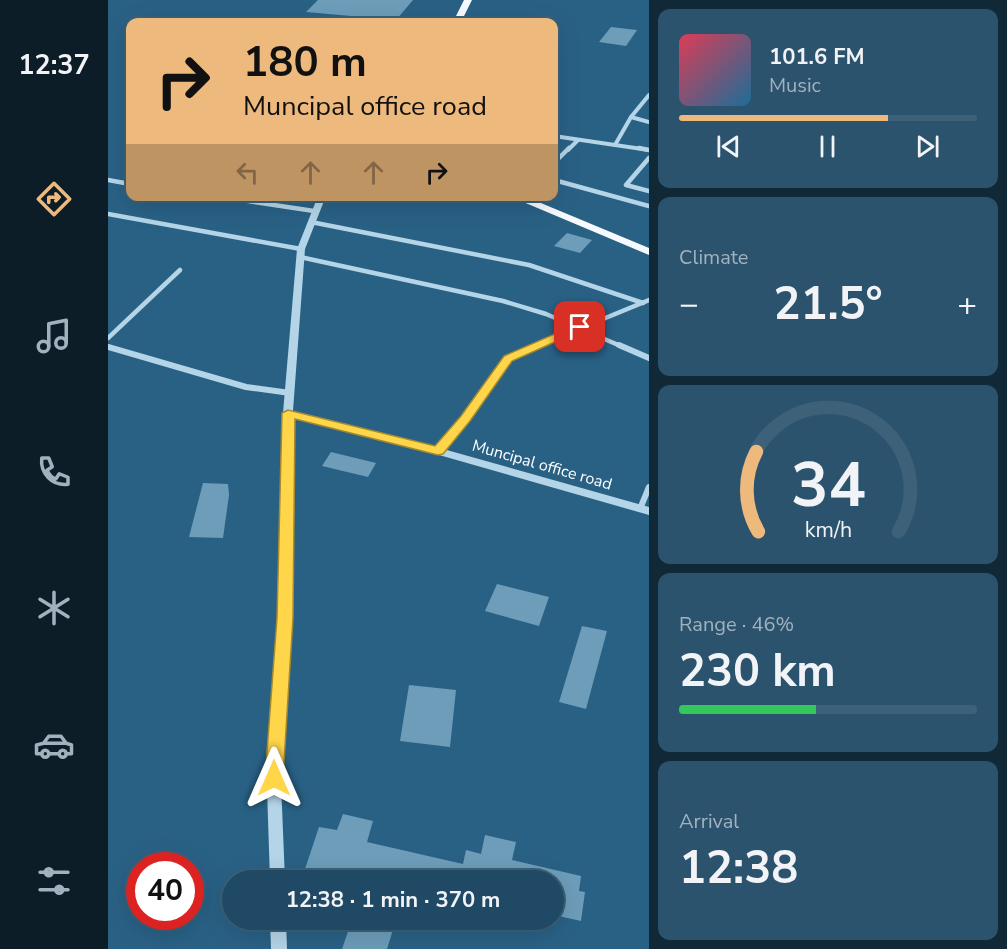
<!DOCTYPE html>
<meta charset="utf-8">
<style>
body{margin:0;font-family:"Nunito Sans",sans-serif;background:#2c536d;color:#f1f3f6;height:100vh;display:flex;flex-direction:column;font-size:22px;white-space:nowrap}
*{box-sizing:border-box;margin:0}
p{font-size:20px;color:#a1b2bf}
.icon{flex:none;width:33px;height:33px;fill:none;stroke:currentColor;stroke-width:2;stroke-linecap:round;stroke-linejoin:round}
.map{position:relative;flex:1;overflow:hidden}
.drawer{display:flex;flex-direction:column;gap:9px;padding:9px;background:#112837;width:358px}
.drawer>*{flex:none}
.banner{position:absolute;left:18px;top:18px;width:432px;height:183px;border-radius:12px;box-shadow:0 6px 24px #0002,0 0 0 2px #3c6178;background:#eeb97c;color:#111;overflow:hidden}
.speed{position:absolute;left:18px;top:852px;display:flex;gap:12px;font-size:30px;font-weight:700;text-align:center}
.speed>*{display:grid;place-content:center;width:78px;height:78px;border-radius:50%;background:#1f4964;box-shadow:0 6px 24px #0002,0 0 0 2px #3c6178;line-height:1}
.speed .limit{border:9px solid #d22;background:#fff;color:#111}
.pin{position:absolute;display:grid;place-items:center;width:51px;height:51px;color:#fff;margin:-26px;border-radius:12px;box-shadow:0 3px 9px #0006}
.me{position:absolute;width:66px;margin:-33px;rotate:0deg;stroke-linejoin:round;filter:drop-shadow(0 0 4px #0008)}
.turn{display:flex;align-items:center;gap:21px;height:126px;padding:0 18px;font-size:27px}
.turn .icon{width:78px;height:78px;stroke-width:2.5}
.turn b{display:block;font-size:42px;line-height:51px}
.lanes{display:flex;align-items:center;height:57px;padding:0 18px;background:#0003;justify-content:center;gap:30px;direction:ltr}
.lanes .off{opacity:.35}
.big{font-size:45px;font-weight:700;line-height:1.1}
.drawer .tile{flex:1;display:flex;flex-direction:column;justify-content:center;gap:9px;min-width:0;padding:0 21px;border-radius:12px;background:#2c536d}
.drawer .dial{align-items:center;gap:0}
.dial svg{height:156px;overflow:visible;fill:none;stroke:#3c6178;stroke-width:7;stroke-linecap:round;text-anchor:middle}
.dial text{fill:#f1f3f6;stroke:none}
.song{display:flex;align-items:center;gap:18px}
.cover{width:72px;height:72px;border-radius:9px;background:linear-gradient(135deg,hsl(350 70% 55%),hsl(200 70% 35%))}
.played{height:6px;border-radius:3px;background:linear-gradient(90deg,#eeb97c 70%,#3c6178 70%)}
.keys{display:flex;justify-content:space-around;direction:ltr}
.heat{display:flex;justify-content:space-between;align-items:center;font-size:33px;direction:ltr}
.charge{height:9px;border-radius:4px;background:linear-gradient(90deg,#34c759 46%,#3c6178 0)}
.trip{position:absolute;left:114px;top:870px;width:342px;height:60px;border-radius:30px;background:#1f4964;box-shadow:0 6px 24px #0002,0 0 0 2px #3c6178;font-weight:700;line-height:60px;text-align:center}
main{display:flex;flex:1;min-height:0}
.tab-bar{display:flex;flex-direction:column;width:108px;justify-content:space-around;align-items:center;background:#0c1d28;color:#a1b2bf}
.tab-bar .icon{width:42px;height:42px}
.tab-bar .on{color:#eeb97c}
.tab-bar b{font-size:27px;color:#f1f3f6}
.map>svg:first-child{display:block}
.building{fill:#6d9db9}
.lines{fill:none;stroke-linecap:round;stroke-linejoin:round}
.minor-far2{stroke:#b4d4e7;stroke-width:4}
.minor-far1{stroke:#b4d4e7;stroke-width:4.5}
.minor{stroke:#b4d4e7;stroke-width:6}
.tertiary{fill:#b4d4e7;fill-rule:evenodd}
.primary{fill:#f6fafe;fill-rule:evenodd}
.route{fill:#ffd54a;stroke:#a68a30;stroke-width:1.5}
.labels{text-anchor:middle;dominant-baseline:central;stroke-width:6;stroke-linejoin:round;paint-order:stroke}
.street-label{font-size:16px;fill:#fff;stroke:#296185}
</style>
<main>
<nav class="tab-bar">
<b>12:37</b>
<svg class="icon on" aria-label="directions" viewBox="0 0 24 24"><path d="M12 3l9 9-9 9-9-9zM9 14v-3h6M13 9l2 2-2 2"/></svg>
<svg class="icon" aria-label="music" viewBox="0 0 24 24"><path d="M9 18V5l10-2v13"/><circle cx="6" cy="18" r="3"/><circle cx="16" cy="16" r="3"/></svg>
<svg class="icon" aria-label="phone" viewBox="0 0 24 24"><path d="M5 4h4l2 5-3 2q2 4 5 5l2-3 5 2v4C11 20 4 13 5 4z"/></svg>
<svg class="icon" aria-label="climate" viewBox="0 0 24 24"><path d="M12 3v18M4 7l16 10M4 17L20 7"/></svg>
<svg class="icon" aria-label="car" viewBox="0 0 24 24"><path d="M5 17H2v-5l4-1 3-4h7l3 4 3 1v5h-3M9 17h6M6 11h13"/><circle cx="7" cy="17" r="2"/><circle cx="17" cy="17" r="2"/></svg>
<svg class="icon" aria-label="filters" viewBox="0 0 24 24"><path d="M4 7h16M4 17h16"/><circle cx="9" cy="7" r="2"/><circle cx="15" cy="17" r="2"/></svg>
</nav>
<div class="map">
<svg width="541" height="949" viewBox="0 0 541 949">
<rect width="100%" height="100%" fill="#296185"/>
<g class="building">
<polygon points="210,0 305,0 288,20 198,12"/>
<polygon points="503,27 529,30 518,46 491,42"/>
<polygon points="459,233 484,240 472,253 446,246"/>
<polygon points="223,452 268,463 260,477 214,466"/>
<polygon points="95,483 120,484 121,495 115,538 81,537"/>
<polygon points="389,584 441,597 431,626 377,611"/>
<polygon points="474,626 499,631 478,709 451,702"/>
<polygon points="301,685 348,690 342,747 292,741"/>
<polygon points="235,814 265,821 259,842 355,864 358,850 373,854 377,835 408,842 404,860 473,876 471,891 477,892 473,921 446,915 446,880 231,880 196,872 211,827 229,830"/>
<polygon points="244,920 288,920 279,949 234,949"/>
</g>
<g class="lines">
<g class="minor-far2">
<polyline points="523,117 541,122"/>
<polyline points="446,136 541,150"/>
<polyline points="507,145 523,117 541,95"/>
<polyline points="460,150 470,140"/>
</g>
<g class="minor-far1">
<polyline points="531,148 541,150"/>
<polyline points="541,158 518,185 541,191"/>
<polyline points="446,163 461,148"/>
<polyline points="0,180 22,184"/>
<polyline points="446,180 541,206"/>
<polyline points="107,196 206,211"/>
<polyline points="0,214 193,249"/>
<polyline points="203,222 421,265 535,303"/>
<polyline points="192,257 395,301 438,314 515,347"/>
<polyline points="0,338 72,270"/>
<polyline points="427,347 541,300"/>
</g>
<g class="minor">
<polyline points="511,345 541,358"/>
<polyline points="0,347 138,387 182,393"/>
<polyline points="330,451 358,419 400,358 431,345"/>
<polyline points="532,509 541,487"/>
</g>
<g class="tertiary">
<polygon points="210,196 218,196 197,249 185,411 303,440 541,507 541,515 296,445 185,417 183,618 172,758 177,880 162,880 158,758 171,618 175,413 189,249"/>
<polygon points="162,920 178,920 179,949 163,949"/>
</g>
<g class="primary">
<polygon points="356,0 364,0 353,22 345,22"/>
<polygon points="401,196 416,196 541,248 541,255"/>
</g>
</g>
<polygon class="route" points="472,323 478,327 476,329 404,361 362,421 335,454 330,455 187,419 185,618 175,778 172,783 166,786 159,783 157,778 169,618 174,413 180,410 327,446 353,416 396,356"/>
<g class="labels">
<g class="street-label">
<text transform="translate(434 465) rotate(16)">Muncipal office road</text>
</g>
</g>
</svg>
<div class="speed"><div class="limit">40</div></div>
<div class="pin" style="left:472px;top:327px;background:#d93025"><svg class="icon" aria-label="arrive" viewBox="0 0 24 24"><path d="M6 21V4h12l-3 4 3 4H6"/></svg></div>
<svg class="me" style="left:166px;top:778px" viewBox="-20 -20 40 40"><path d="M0-17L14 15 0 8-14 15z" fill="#ffd54a" stroke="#fff" stroke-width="4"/></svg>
<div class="trip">12:38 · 1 min · 370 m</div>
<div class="banner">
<div class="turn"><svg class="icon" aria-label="right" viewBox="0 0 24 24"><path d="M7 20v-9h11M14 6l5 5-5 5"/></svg><div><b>180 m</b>Muncipal office road</div></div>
<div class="lanes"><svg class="icon off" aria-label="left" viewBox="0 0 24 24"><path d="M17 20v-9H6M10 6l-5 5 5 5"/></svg><svg class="icon off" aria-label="ahead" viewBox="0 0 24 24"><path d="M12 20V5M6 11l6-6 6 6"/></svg><svg class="icon off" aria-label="ahead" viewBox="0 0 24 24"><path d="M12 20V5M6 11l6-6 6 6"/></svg><svg class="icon" aria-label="right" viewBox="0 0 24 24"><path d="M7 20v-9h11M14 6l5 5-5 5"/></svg></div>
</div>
</div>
<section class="drawer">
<div class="tile">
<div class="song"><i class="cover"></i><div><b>101.6 FM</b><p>Music</p></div></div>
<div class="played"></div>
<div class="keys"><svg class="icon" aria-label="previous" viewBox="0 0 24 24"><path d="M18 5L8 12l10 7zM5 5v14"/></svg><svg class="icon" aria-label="pause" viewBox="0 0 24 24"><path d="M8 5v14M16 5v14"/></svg><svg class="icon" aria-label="next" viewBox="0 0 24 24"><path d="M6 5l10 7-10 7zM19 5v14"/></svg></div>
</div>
<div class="tile"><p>Climate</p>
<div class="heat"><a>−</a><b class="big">21.5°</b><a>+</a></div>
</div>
<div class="tile dial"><svg viewBox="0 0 100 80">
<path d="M14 69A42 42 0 1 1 86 69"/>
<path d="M14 69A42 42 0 0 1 13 28" stroke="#eeb97c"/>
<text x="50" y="56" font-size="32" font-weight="700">34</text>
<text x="50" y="72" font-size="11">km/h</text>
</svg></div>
<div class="tile"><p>Range · 46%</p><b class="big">230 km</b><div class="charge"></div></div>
<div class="tile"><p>Arrival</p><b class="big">12:38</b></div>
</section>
</main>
